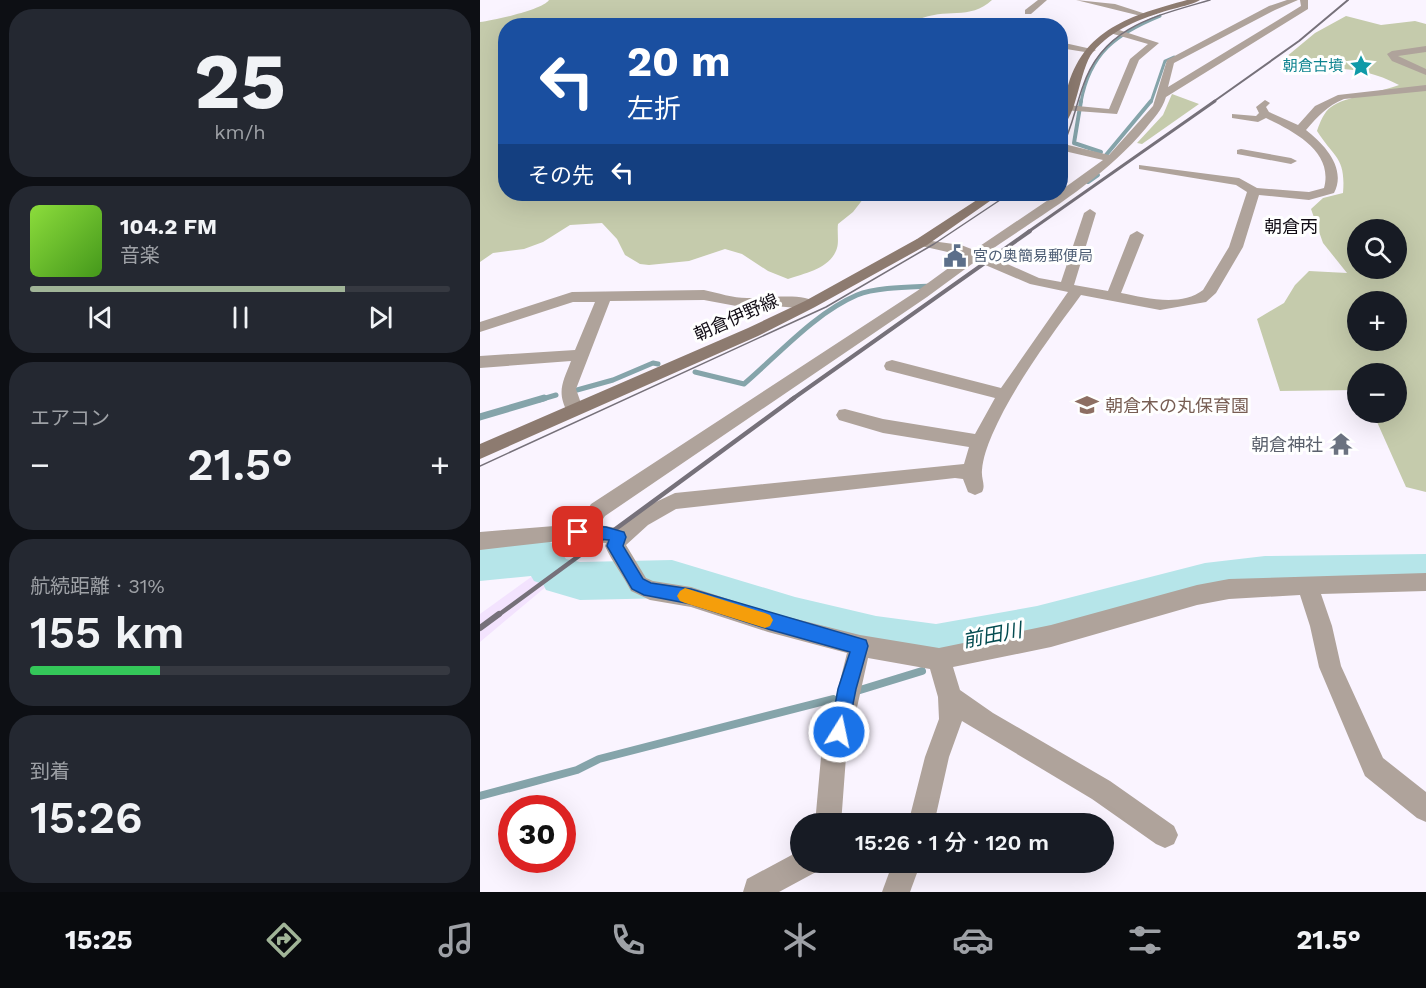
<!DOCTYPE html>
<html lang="ja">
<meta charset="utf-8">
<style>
body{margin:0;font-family:"Work Sans","Noto Sans JP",sans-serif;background:#242831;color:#f1f3f6;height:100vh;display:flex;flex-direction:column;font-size:22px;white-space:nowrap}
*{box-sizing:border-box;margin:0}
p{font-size:20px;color:#9ea1a6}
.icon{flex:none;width:33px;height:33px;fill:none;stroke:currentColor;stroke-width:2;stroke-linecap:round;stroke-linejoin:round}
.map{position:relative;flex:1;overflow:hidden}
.sheet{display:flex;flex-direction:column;gap:9px;padding:9px;background:#0d0f14;width:480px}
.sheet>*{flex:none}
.guide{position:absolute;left:18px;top:18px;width:570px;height:183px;border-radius:24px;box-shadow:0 6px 24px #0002;background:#1a4fa0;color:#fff;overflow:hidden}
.tools{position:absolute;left:867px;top:219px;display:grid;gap:12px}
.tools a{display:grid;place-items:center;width:60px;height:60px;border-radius:50%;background:#171b24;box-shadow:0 6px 24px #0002;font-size:30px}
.speed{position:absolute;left:18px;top:795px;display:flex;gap:12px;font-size:30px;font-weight:700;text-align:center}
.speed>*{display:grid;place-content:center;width:78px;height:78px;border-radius:50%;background:#171b24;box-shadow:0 6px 24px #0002;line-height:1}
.speed .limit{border:9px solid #d22;background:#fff;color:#111}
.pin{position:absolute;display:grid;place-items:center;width:51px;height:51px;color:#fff;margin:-26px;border-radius:12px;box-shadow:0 3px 9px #0006}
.me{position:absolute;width:66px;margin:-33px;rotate:10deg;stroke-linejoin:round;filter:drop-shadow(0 0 4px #0008)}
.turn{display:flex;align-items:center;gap:21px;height:126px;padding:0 30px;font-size:27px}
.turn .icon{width:78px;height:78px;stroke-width:2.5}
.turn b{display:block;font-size:42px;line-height:51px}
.then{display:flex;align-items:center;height:57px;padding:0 30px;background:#0003;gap:12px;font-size:22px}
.big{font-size:45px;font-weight:600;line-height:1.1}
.sheet .tile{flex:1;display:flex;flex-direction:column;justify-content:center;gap:9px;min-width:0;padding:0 21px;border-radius:24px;background:#242831}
.sheet .dial{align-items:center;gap:0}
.dial b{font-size:78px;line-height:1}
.song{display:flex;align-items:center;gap:18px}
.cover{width:72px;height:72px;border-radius:9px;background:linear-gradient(135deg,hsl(90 70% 55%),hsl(100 70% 35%))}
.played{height:6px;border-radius:3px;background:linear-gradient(90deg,#a0b497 75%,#363941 75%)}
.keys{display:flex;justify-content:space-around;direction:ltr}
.heat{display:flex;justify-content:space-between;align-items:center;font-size:33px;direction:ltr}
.charge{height:9px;border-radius:4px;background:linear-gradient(90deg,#34c759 31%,#363941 0)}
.trip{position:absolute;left:310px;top:813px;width:324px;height:60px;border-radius:30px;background:#171b24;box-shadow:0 6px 24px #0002;font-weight:600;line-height:60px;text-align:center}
.menu{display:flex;height:96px;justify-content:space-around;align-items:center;background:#090b0e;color:#9ea1a6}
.menu .icon{width:42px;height:42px}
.menu .selected{color:#a0b497}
.menu b{font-size:27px;color:#f1f3f6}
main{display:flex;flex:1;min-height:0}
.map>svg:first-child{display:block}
.built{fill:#f3e3fe}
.green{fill:#c5cbac;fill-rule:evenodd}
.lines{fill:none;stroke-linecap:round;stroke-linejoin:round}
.stream-far4{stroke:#85a4aa;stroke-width:3}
.stream-far3{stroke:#85a4aa;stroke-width:4}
.stream-far2{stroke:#85a4aa;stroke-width:5}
.stream-far1{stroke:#85a4aa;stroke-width:7}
.stream{stroke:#85a4aa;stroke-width:8}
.river{fill:#b6e5e9;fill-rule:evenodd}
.minor{fill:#afa39b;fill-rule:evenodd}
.secondary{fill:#8d7b70;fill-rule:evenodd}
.tram{stroke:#76717a;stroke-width:1.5}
.rail-far4{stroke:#76717a;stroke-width:2}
.rail-far3{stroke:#76717a;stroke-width:3}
.rail-far2{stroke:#76717a;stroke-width:4}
.rail-far1{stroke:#76717a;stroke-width:4.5}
.rail{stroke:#76717a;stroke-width:6}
.route{fill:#1a73e8;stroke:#114b97;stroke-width:1.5}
.slow{fill:#f59e0b}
.labels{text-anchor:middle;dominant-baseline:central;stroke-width:6;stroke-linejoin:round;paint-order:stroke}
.far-culture-label{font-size:15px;fill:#0d838f;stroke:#fff;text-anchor:end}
.far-service-label{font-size:15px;fill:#4e5e75;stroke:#fff;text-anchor:start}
.far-quarter-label{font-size:18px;fill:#120d16;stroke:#fff}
.street-label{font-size:18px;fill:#120d16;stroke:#fff}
.education-label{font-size:18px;fill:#785e54;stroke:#fff;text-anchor:start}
.worship-label{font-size:18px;fill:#5b616d;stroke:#fff;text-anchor:end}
.water-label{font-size:20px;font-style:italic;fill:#054c51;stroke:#fff}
</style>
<main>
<section class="sheet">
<div class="tile dial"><b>25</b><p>km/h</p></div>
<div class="tile">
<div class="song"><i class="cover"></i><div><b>104.2 FM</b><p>音楽</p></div></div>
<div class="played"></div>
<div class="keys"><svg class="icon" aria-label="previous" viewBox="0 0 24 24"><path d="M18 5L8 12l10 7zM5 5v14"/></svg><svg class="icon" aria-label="pause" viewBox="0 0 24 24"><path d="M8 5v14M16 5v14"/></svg><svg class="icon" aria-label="next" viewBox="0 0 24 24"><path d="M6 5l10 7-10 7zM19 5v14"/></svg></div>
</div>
<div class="tile"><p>エアコン</p>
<div class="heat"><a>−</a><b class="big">21.5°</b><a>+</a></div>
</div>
<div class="tile"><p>航続距離 · 31%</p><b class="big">155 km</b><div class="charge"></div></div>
<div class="tile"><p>到着</p><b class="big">15:26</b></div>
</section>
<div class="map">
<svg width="946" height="892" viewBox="0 0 946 892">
<rect width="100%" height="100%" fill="#faf4ff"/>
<polygon class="built" points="58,572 68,585 0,642 0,614"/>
<g class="green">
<path d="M69 0H512C490 21 465 7 438 20L440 25 26 26V194H387L373 212 358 224C357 231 359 242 357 248 351 268 326 273 308 279L288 271 262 254 245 249 209 261 169 265 160 264 145 255 137 239 122 223 90 225 63 242 44 249 13 253 0 262V22C15 20 62 10 69 0Z"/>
<path d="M866 16 901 25 935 21 946 24V492L926 487 893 413 916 412V374H878L877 390 800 391 777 319 804 303 815 285 829 271 867 273 843 243 831 209 843 198 863 193C866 157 854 158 837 131 840 122 844 112 851 107 864 97 901 92 919 85 874 61 844 73 800 62L835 33ZM878 230H916V268H878ZM878 302H916V340H878Z"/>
<polygon points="692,94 719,104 662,144 657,143 683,115"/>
</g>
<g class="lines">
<g class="stream-far4">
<path d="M601 102C610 53 636 34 680 16"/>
<polyline points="671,102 685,61 694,57"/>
</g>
<g class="stream-far3">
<polyline points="601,101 594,143 621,152"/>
<polyline points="626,155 671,101"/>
<polyline points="608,182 618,175"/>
</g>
<g class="stream-far2">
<path d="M215 372 264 384C299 354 335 313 377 295 396 287 430 287 451 286"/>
<polyline points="97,390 133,380 173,363 178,364"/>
<polyline points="59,400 76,395"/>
</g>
<polyline class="stream-far1" points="0,417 64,398"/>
<g class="stream">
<polyline points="380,690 442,671"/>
<polyline points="0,796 97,770 119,759 353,699"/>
</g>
<polygon class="river" points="61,539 75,544 86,559 100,562 192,560 315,597 396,616 456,624 557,606 725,563 785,556 946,554 946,590 785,594 725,601 557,648 456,668 396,658 315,637 192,598 100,600 66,590 63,584 54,581 51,576 0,581 0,545"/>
<g class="minor">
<polygon points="558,0 567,0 551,14 545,14 545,10"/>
<polygon points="596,0 635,4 669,15 665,17"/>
<path d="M807 0H818L795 10 694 63 688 87 821 6 820 0H828V9L686 97C682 110 674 118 666 128 622 181 561 215 505 254L559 278 581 282 604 213 610 209 616 213 594 285 628 291 650 235 657 231 664 235 641 293C666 298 701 307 723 290L749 247 767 192 756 185 659 169V165L759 178 777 188 829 192 844 188C854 151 813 131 786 118L778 122 752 118V114L776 116 779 113 776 107 785 100 790 103 786 107 789 112 818 125 835 106 858 95 946 85V91L864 99C847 106 838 116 826 130 844 144 867 168 854 193L829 200 779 195 763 247 736 293 726 302 680 310 601 295C570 337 532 388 512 435 507 447 503 458 502 470 501 479 506 485 502 492L495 495 488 492 483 479 475 478 196 509 168 525 146 545 166 578 173 581 211 587 288 612 380 635 459 648 571 625 717 585 749 579 946 573V591L841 594 852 626 861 666 903 758 946 792V822L937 818 885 776 839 667 830 626 820 595 749 599 717 605 571 647 473 667 480 690 513 713 630 781 694 826 698 835 694 844 685 848 676 844 612 799 482 721 469 757 454 824H428L445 757 459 719 458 697 450 669 388 658 366 757 361 824H335L341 757 367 653 288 632 211 607 170 600 151 591C143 575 132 562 125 546L126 543 88 540 0 550V532L99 524 111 504 437 291 485 256 437 245 435 242 437 239 481 245 494 250 577 194H580V191L623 160 580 150V143L629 155 673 106 687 60 789 6ZM496 261 550 284 588 292 521 388 412 360 406 362 404 366 406 370 515 398 495 434 403 419 365 409 359 410 356 415 359 420 403 433 489 447 484 464 195 493 163 508 137 528 119 525 125 516 447 297Z"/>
<polygon points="633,28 679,43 659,60 637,114 583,110 583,106 587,105 629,109 650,59 668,44 630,33 629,31"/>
<polygon points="580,42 616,50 611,53 580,48"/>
<polygon points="946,46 946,52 918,56 946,69 946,75 912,61 907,54 912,51"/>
<polygon points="761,149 811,158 817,161 811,164 757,154 757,150"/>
<path d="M224 290C238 293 253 298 267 298 283 299 326 291 337 304L330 309 294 306 267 308 224 300 130 301 96 389 103 409 100 413 94 415 88 413C76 392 83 382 91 361L0 368V356L95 350 115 302H93L0 332V322L92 292Z"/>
<polygon points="321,850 321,862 339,862 336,872 299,892 263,892 267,879"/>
<polygon points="413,862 441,862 430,892 402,892"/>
</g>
<g class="secondary">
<path d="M707 0H720C712 5 699 7 689 10 662 18 632 29 613 52 599 69 597 120 580 127 580 114 584 103 587 90 602 29 652 15 707 0Z"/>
<polygon points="506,194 520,194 447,245 335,307 278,336 0,459 0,444 268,328 325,301 437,239"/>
</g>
<g class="tram">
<path d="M580 151C592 130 595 108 603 86 623 26 676 16 730 0"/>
<polyline points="0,466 346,307 454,244 529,194"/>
</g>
<polyline class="rail-far4" points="733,102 819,41 868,0"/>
<polyline class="rail-far3" points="548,232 735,101"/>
<polyline class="rail-far2" points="311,400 550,231"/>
<polyline class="rail-far1" points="17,616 314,398"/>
<polyline class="rail" points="0,628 19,614"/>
</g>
<polygon class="route" points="98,526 126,527 144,532 146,537 143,546 163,579 171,583 211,589 386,640 388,646 376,689 366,739 359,742 352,739 350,732 358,689 370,652 288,629 211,604 164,595 152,589 127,546 129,540 93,537 91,532 93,528"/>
<polygon class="slow" points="205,588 285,613 290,615 293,620 290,626 285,628 205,603 200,601 197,596 200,591"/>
<defs>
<g id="sight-bare" transform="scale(1.8)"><path d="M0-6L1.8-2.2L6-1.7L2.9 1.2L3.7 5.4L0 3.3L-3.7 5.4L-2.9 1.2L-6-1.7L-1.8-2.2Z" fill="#0f9aa8" stroke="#fff" stroke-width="2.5" paint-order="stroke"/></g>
<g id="civic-bare" transform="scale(1.8)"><path d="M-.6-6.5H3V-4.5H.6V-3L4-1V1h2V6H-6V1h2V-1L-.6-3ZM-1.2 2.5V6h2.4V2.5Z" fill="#5c6f8a" stroke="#fff" stroke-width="2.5" paint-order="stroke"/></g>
<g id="school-bare" transform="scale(1.8)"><path d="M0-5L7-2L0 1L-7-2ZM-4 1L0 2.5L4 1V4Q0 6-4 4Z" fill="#8d6e63" stroke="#fff" stroke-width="2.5" paint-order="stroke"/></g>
<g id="temple-bare" transform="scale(1.8)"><path d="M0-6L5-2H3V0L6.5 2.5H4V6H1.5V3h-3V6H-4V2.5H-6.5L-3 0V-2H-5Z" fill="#6b7280" stroke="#fff" stroke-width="2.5" paint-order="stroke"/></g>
</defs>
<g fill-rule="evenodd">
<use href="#sight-bare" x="881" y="66"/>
<use href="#civic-bare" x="475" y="256"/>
<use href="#school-bare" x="607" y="405"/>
<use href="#temple-bare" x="861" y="444"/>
</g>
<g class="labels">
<g class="far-culture-label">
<text x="863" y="66">朝倉古墳</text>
</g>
<g class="far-service-label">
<text x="493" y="256">宮の奥簡易郵便局</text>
</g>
<g class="far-quarter-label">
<text x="811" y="226">朝倉丙</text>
</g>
<g class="street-label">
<text transform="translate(256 317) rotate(-24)">朝倉伊野線</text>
</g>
<g class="education-label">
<text x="625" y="405">朝倉木の丸保育園</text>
</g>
<g class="worship-label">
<text x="843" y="444">朝倉神社</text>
</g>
<g class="water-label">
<text transform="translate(512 635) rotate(-11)">前田川</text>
</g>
</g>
</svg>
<div class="tools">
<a><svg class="icon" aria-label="search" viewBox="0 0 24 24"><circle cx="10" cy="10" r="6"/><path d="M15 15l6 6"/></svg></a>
<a>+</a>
<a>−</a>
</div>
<div class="speed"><div class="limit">30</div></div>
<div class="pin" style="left:98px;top:532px;background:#d93025"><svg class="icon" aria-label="arrive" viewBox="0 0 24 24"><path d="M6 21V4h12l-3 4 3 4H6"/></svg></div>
<svg class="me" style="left:359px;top:732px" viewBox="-20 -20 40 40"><circle r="17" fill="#1a73e8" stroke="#fff" stroke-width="3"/><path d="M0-11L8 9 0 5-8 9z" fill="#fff"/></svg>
<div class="trip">15:26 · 1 分 · 120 m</div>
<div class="guide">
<div class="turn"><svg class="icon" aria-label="left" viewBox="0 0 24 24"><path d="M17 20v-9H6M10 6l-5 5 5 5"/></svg><div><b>20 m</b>左折</div></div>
<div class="then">その先<svg class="icon" aria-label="left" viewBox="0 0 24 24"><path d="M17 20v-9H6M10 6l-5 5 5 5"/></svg></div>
</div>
</div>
</main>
<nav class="menu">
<b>15:25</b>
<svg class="icon selected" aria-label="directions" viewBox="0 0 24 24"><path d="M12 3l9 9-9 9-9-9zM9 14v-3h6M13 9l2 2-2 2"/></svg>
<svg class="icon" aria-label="music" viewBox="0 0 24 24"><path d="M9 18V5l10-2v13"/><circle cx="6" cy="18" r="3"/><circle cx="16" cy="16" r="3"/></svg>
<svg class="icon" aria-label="phone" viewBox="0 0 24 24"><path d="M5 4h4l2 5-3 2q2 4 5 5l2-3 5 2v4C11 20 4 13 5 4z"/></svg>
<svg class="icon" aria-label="climate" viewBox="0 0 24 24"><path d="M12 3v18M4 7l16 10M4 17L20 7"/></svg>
<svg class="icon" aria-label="car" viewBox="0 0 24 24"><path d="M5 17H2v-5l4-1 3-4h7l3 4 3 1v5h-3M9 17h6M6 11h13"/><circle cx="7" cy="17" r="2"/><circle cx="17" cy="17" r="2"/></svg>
<svg class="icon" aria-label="filters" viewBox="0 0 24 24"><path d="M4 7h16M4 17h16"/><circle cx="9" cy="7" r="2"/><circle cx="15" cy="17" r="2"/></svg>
<b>21.5°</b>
</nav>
